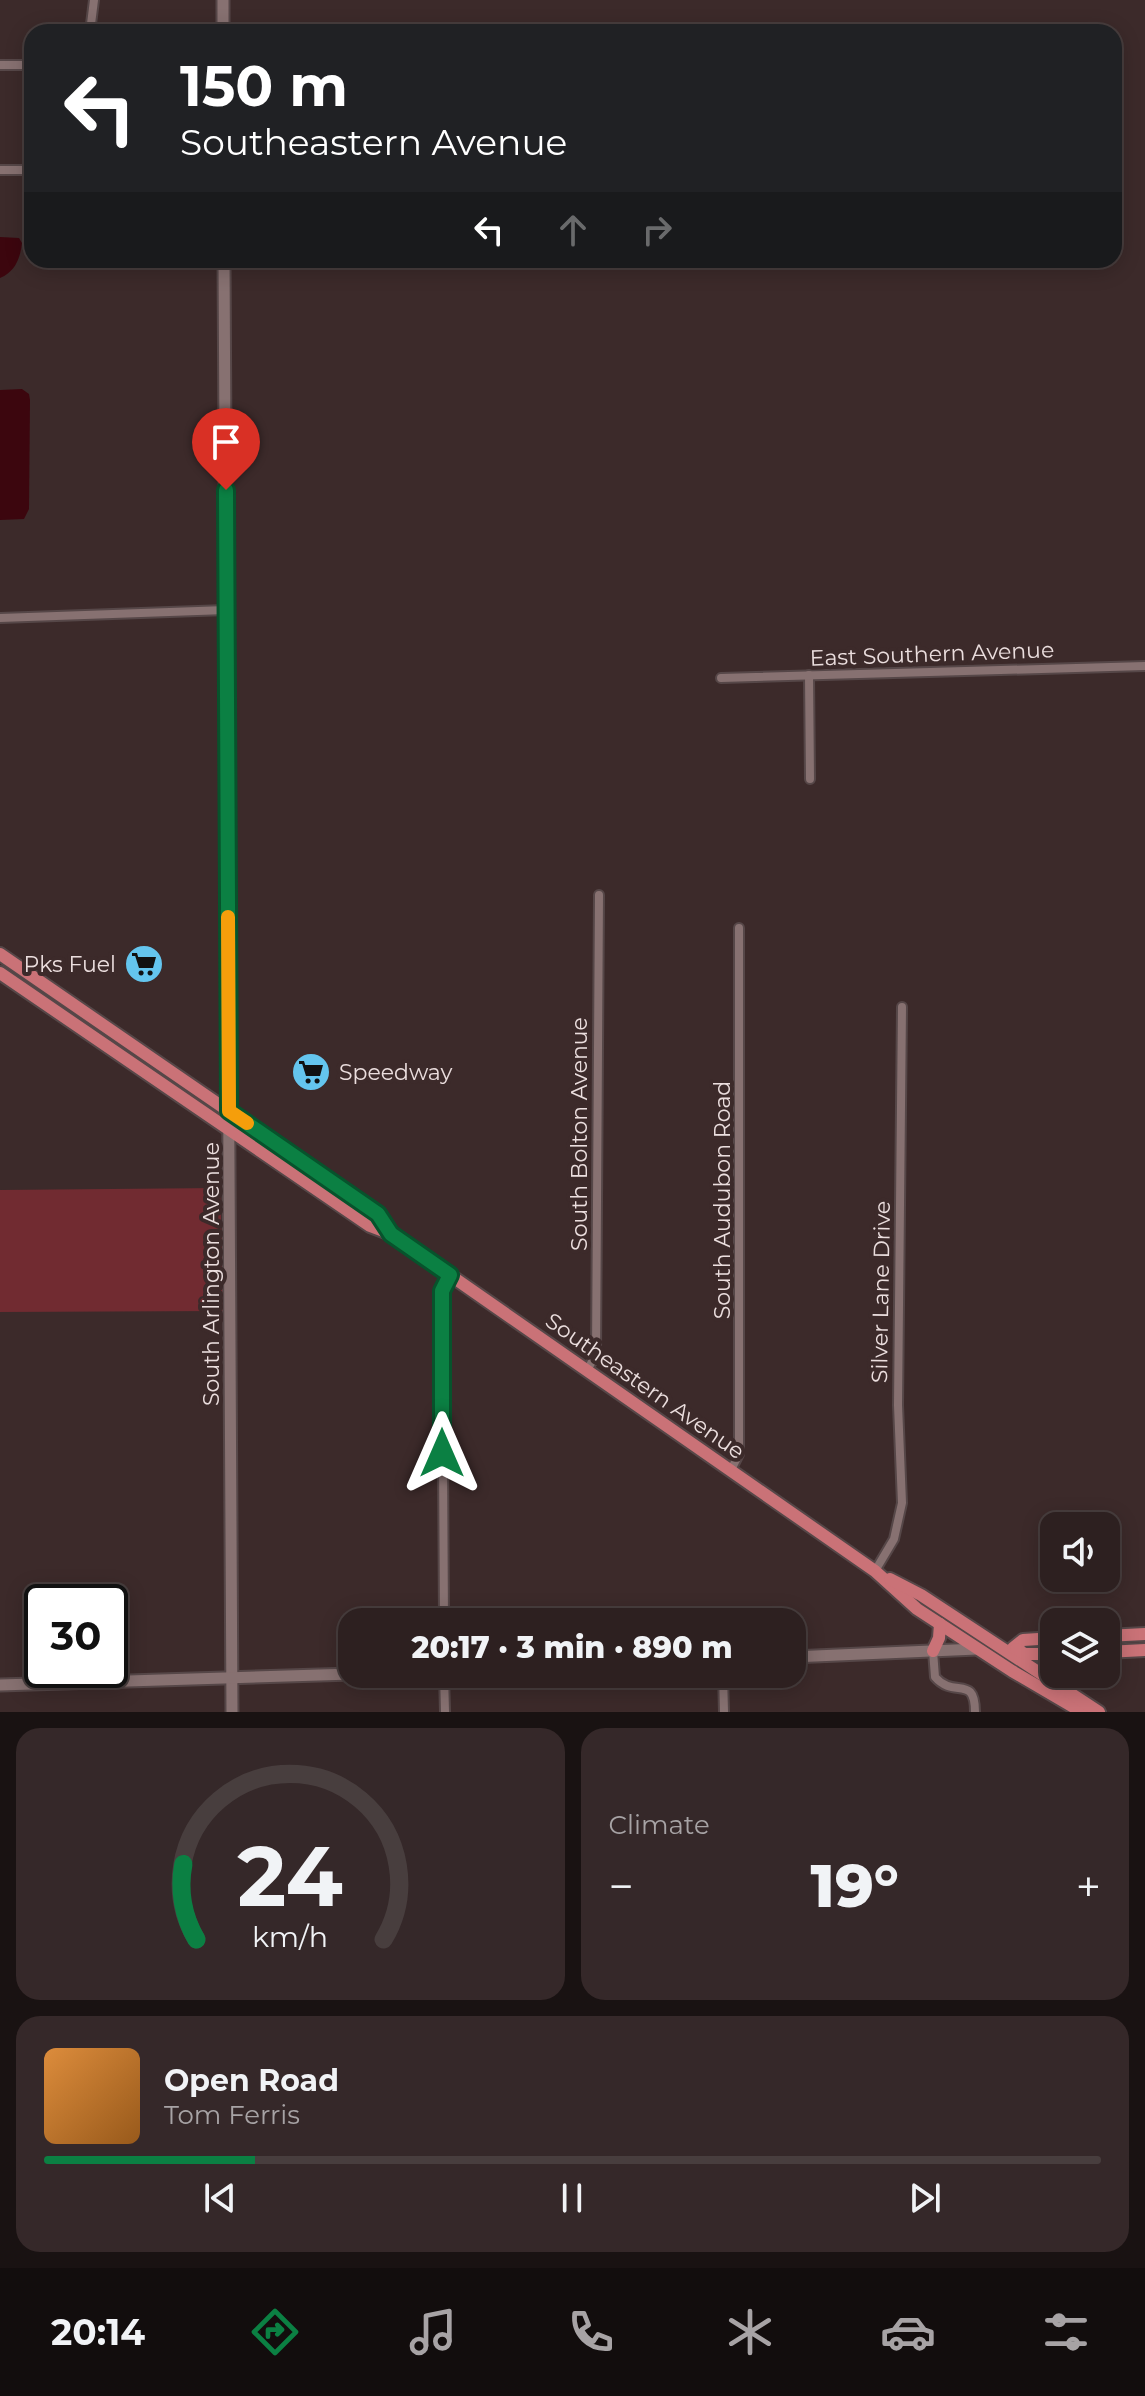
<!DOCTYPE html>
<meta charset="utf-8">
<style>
body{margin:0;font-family:Montserrat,sans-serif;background:#352829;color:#f1f3f6;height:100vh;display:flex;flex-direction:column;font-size:30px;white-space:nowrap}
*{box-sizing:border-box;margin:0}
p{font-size:26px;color:#a7a3a5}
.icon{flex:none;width:44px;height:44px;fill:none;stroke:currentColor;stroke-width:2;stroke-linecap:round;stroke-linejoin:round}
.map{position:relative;height:1712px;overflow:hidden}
.drawer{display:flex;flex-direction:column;gap:16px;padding:16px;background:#191212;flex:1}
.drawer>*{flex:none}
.hud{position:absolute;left:24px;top:24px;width:1098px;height:244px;border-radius:24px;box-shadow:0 4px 20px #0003,0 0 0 2px #483e3e;background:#202124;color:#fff;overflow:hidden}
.fabs{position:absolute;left:1040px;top:1512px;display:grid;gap:16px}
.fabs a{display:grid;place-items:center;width:80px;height:80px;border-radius:16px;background:#2d2020;box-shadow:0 4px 20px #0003,0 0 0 2px #483e3e;font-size:40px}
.speed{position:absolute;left:24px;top:1584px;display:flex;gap:16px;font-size:40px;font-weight:700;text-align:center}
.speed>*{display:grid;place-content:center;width:104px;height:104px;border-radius:50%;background:#2d2020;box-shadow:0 4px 20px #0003,0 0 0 2px #483e3e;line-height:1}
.speed .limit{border:4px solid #111;border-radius:12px;background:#fff;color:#111}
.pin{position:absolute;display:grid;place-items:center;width:68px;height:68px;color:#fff;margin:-82px -34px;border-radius:50% 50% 50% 0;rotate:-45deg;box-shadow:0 0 8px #0007}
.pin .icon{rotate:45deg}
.me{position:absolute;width:88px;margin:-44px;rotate:0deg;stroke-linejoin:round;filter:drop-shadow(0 0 6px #0008)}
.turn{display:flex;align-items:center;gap:28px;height:168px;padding:0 24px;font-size:36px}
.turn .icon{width:104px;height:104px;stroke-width:2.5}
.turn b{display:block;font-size:56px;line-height:68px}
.lanes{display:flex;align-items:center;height:76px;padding:0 24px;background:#0003;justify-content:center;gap:40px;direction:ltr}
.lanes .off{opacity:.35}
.big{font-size:60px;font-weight:800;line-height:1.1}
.drawer .tile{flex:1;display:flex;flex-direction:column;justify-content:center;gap:12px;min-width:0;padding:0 28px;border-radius:24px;background:#352829}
.drawer .dial{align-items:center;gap:0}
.dial svg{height:208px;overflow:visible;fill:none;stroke:#483e3e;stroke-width:7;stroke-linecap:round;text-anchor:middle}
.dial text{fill:#f1f3f6;stroke:none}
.song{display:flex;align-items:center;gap:24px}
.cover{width:96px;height:96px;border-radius:12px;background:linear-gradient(135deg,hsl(30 70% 55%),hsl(30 70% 35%))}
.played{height:8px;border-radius:4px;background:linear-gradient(90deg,#0b8043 20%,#483e3e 20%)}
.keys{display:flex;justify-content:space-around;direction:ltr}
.heat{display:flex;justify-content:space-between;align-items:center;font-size:44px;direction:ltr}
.drawer .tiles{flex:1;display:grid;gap:16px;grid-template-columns:1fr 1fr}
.tile:last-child{grid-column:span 2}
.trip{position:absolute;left:338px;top:1608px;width:468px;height:80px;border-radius:24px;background:#2d2020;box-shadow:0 4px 20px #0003,0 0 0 2px #483e3e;font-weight:800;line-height:80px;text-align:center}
.menu{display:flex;height:128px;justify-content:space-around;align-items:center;background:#120d0d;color:#a7a3a5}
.menu .icon{width:56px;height:56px}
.menu .active{color:#0b8043}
.menu b{font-size:36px;color:#f1f3f6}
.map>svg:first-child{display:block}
.green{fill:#712b31}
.water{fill:#3c060e}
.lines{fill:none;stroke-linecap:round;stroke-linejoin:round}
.minor-casing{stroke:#564748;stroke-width:12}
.secondary-casing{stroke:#564748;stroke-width:15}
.primary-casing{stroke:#564748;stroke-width:16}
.minor{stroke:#877171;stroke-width:8}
.secondary{stroke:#877171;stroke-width:11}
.primary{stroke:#ca7277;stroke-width:12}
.route-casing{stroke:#07532c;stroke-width:20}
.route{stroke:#0b8043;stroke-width:14}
.slow{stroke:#f59e0b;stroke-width:14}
.labels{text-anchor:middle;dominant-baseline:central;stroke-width:8;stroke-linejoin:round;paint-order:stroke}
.street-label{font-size:22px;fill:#ebdede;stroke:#3c2a2a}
.poi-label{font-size:22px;fill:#ebdede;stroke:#3c2a2a;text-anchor:end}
</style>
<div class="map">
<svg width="1145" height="1712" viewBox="0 0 1145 1712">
<rect width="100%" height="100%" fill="#3c2a2a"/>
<polygon class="green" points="220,1188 224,1311 0,1312 0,1190"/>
<g class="water">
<path d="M0 237 19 238 22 243C20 258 16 271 0 278Z"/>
<polygon points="22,389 29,394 30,400 29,509 24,519 0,520 0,390"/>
</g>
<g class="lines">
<g class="minor-casing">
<g id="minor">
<polyline points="90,32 94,0"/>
<polyline points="0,65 32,65"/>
<polyline points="0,170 32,170"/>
<polyline points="0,618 226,610"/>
<polyline points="809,675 810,779"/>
<polyline points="721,678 1145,666"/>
<polyline points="587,1370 596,1355 599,895"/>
<polyline points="731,1470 739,1454 739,928"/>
<polyline points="875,1571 894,1539 902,1503 898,1405 902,1007"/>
<polyline points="444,1622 442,1291 450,1275"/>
<path d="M933 1651 935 1677C954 1699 975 1674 975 1712"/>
<polyline points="444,1674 445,1712"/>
<polyline points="723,1674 724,1712"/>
</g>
</g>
<g class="secondary-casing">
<g id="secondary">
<polyline points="223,0 223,32"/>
<polyline points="224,260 232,1712"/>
<polyline points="792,1657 977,1649"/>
<polyline points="0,1685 352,1674"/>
</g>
</g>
<g class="primary-casing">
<g id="primary">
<polyline points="0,954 378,1214 391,1234"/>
<polyline points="0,973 370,1226 391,1234 875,1571 917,1609 1012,1671 1082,1712"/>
<polyline points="890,1579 921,1595 1099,1712"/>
<polyline points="1106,1636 1145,1634"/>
<polyline points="1013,1648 1023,1640 1054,1638"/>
<polyline points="1016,1649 1025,1654 1054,1654"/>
<polyline points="933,1651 939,1638 940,1624"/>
<polyline points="1106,1652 1145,1650"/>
</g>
</g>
<use href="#minor" class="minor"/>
<use href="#secondary" class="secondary"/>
<use href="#primary" class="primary"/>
</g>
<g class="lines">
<g class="route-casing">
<polyline id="route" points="226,490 229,1111 378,1214 391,1234 450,1275 442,1291 442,1453"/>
</g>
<use href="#route" class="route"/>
<polyline class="slow" points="228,917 229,1111 247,1123"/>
</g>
<defs>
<g id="supermarket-disc" transform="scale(2)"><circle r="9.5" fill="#64c5ee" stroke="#3c2a2a"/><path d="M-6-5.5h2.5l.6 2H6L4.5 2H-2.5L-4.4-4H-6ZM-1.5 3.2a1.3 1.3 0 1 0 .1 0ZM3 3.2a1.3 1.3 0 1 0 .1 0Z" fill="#111"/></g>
</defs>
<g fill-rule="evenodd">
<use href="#supermarket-disc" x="144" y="964"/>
<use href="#supermarket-disc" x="311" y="1072"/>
</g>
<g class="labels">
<g class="street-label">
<text transform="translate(932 654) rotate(-2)">East Southern Avenue</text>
<text transform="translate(579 1134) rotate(-90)">South Bolton Avenue</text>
<text transform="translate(722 1200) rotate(-90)">South Audubon Road</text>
<text transform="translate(211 1274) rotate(-90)">South Arlington Avenue</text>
<text transform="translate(881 1292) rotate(-89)">Silver Lane Drive</text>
<text transform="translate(645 1386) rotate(35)">Southeastern Avenue</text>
</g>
<g class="poi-label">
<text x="116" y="964">Pks Fuel</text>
<text x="339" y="1072" text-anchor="start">Speedway</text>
</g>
</g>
</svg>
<div class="fabs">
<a><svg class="icon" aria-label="sound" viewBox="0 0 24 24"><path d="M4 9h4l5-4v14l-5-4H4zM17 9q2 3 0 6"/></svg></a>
<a><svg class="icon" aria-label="layers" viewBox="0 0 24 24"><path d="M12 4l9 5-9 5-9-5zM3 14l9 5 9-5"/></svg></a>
</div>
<div class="speed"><div class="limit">30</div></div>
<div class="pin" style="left:226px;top:490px;background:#d93025"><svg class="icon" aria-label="arrive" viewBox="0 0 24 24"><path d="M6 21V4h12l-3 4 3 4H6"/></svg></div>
<svg class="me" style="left:442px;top:1453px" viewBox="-20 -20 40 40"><path d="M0-17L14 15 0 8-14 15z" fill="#0b8043" stroke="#fff" stroke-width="4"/></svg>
<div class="trip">20:17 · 3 min · 890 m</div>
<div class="hud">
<div class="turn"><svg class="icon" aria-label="left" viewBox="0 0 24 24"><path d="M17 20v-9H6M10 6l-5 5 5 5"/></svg><div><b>150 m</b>Southeastern Avenue</div></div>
<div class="lanes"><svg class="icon" aria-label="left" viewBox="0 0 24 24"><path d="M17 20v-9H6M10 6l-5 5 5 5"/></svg><svg class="icon off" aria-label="ahead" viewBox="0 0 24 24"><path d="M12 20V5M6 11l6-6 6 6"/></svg><svg class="icon off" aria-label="right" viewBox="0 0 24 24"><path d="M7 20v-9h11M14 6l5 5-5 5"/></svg></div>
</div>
</div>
<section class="drawer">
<div class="tiles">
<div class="tile dial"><svg viewBox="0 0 100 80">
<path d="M14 69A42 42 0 1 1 86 69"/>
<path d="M14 69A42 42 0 0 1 9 40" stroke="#0b8043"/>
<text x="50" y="56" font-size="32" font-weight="700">24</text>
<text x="50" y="72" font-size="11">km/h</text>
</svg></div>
<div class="tile"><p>Climate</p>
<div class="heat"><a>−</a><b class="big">19°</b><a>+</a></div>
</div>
<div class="tile">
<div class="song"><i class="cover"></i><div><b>Open Road</b><p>Tom Ferris</p></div></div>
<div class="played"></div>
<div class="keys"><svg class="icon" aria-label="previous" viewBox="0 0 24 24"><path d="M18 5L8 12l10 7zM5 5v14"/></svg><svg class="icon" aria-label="pause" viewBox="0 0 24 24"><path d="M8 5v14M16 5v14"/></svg><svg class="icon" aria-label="next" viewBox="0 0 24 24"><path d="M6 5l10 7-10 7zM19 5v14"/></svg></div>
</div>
</div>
</section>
<nav class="menu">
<b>20:14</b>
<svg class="icon active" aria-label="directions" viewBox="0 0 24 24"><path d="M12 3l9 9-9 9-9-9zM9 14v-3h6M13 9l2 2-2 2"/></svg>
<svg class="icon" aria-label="music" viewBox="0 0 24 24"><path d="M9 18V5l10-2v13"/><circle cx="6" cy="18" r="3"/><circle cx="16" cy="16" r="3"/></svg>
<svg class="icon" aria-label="phone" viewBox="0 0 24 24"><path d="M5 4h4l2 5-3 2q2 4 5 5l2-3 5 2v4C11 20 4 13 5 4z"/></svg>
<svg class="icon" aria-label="climate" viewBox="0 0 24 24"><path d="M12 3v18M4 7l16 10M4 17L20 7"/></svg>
<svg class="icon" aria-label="car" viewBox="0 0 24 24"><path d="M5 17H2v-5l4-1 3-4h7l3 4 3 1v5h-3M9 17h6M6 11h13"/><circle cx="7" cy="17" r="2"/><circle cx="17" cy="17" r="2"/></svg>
<svg class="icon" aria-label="filters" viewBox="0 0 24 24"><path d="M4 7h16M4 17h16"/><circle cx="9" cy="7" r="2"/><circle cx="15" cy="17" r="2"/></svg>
</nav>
